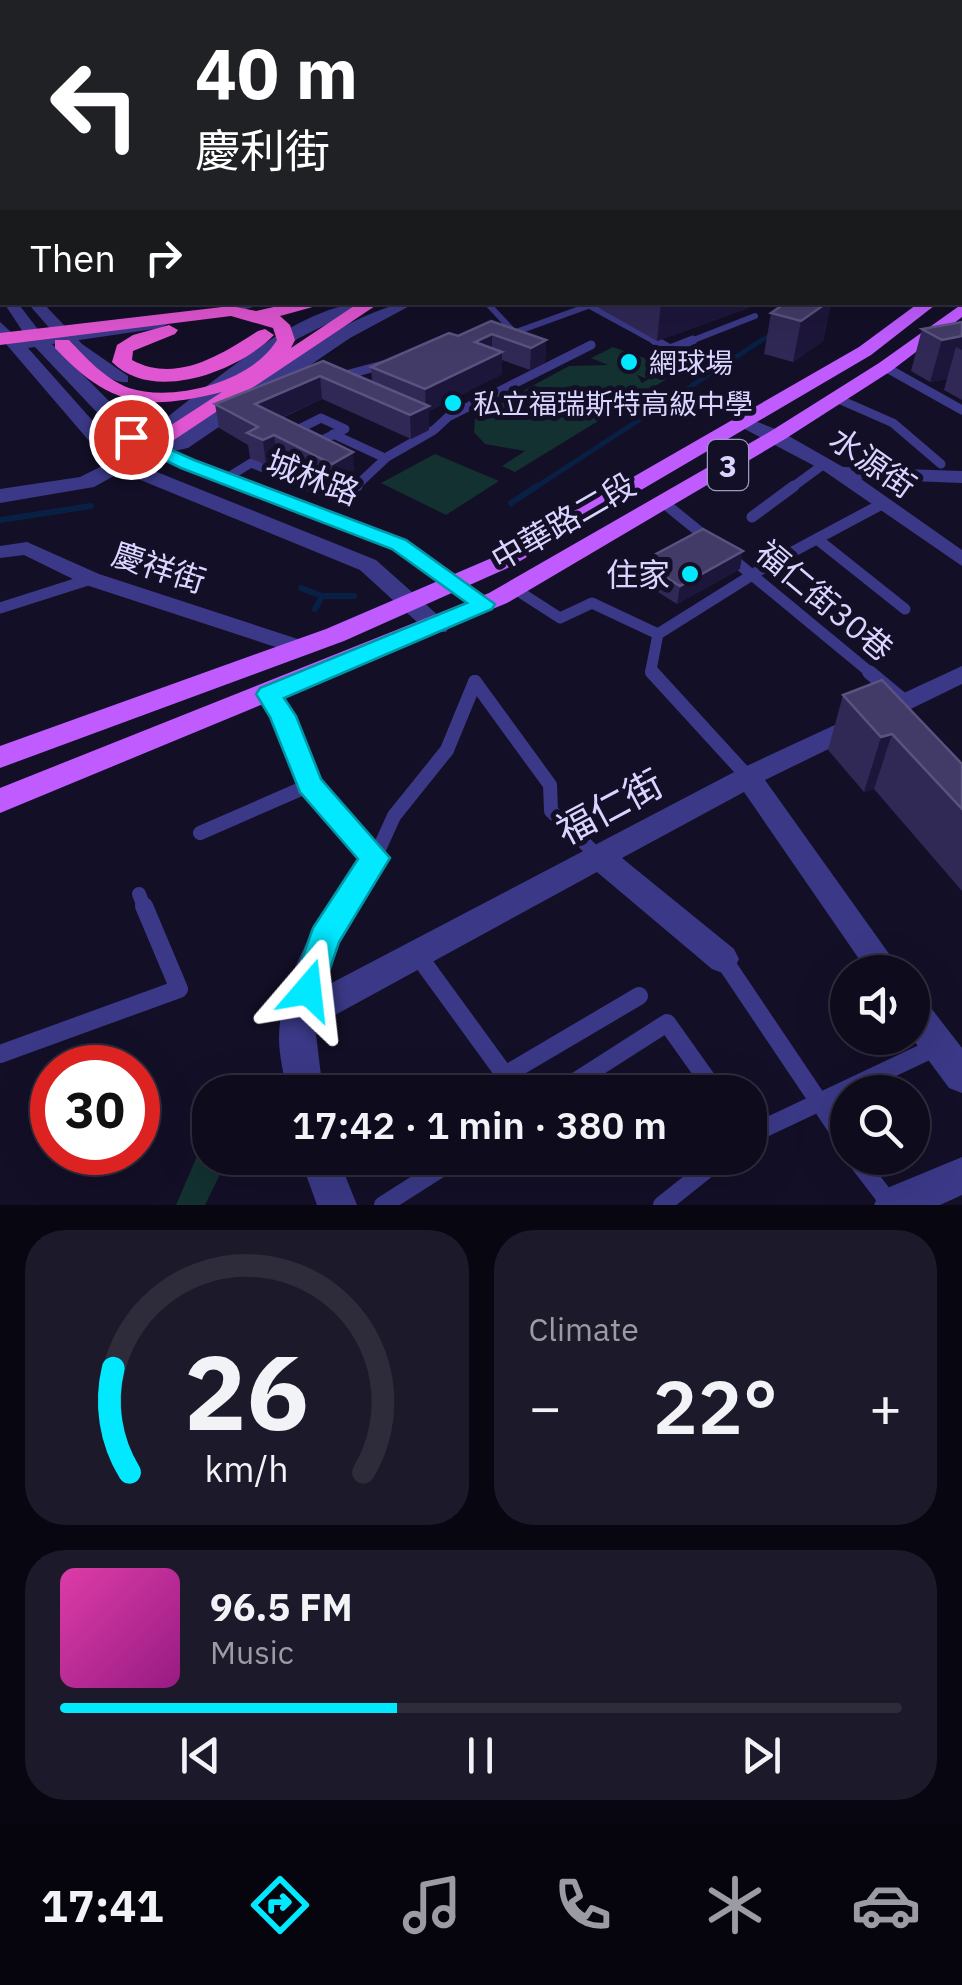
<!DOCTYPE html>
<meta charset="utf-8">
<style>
body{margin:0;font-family:"IBM Plex Sans","Noto Sans TC",sans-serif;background:#1c192a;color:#f1f3f6;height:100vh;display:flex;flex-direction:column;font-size:38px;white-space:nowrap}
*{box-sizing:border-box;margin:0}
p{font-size:32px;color:#9b9ba4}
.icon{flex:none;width:55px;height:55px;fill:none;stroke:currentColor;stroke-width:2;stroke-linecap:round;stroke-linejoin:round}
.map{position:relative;height:1205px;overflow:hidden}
.sheet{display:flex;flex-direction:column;gap:25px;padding:25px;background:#080610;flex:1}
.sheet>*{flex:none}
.top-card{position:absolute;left:0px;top:0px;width:962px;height:305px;box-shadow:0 10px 40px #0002,0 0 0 2px #2e2b3b;background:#202124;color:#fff;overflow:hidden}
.fabs{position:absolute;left:830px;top:955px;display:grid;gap:20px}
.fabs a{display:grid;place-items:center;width:100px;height:100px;border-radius:50%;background:#0e0b1d;box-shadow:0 10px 40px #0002,0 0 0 2px #2e2b3b;font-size:50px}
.speed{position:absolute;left:30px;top:1045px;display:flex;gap:20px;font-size:50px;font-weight:700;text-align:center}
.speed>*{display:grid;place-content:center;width:130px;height:130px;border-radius:50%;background:#0e0b1d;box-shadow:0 10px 40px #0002,0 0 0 2px #2e2b3b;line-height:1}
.speed .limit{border:15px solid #d22;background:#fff;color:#111}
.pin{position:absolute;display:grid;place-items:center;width:85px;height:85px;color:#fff;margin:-42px;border:5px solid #fff;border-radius:50%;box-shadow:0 2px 10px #0007}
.me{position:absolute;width:110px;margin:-55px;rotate:17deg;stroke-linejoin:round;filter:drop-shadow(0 0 8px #0008)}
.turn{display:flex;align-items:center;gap:35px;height:210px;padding:0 30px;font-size:45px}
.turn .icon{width:130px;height:130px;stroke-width:2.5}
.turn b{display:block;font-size:70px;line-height:85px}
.then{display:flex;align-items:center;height:95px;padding:0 30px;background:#0003;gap:20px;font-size:38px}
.big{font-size:75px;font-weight:600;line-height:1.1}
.sheet .tile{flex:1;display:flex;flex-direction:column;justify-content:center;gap:15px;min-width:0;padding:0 35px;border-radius:40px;background:#1c192a}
.sheet .dial{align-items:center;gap:0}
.dial svg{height:260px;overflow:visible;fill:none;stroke:#2e2b3b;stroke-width:7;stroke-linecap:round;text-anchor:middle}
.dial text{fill:#f1f3f6;stroke:none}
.song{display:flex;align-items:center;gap:30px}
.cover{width:120px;height:120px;border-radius:15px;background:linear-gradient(135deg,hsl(320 70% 55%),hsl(310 70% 35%))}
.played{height:10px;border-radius:5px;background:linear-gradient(90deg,#01e8ff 40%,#2e2b3b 40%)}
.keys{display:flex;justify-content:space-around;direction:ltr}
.heat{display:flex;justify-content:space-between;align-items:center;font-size:55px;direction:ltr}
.sheet .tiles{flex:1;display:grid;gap:25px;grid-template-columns:1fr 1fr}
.tile:last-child{grid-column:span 2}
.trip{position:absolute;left:192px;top:1075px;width:575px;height:100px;border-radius:40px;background:#0e0b1d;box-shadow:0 10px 40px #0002,0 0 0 2px #2e2b3b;font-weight:600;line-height:100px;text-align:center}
.tabs{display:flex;height:160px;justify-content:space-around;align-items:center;background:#06040c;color:#9b9ba4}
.tabs .icon{width:70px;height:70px}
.tabs .on{color:#01e8ff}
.tabs b{font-size:45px;color:#f1f3f6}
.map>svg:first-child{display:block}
.green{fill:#123130}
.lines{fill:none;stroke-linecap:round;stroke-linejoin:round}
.stream-far2{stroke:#092045;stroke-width:4}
.stream-far1{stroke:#092045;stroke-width:5}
.stream{stroke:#092045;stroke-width:6}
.service-far4{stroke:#3b3987;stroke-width:6}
.service-far3{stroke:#3b3987;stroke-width:9}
.service-far2{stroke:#3b3987;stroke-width:11}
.service-far1{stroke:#3b3987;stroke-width:14}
.service{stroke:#3b3987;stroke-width:18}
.minor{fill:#3b3987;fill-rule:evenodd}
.tertiary{fill:#3b3987;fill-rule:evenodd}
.primary{fill:#c05cff;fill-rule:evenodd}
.trunk{fill:#e056d2;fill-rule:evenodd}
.wall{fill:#302855}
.shaded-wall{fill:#1d163b}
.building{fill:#423b67;stroke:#5a537f;stroke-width:2.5}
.route{fill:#01e8ff;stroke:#0197a6;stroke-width:2.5}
.poi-dot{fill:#01e8ff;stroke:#130f27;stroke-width:4}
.labels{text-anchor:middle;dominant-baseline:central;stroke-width:10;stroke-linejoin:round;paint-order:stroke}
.far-poi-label{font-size:28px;fill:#d9d5ff;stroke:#130f27;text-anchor:start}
.shield{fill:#130f27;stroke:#9e9abe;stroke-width:2.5}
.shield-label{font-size:30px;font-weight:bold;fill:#d9d5ff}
.street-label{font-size:32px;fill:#d9d5ff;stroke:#130f27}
.poi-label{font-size:32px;fill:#d9d5ff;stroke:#130f27;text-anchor:end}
.near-street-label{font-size:38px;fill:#d9d5ff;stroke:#130f27}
</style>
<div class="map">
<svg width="962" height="1205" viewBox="0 0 962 1205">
<rect width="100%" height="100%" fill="#130f27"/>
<g class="green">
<polygon points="613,347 667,366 645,378 637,375 642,383 663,370 675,374 515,472 502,466 525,451 485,444 474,432 475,417 569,366 608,365 591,358"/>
<polygon points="435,454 499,481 446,515 381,483"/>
<polygon points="210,1126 210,1158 228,1158 205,1205 176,1205"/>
</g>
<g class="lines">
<polyline class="stream-far2" points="758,343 770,335"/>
<polyline class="stream-far1" points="533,489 762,340"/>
<g class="stream">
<polyline points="511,503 537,486"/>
<polyline points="0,520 91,506"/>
<polyline points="301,588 322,596 354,596"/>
<polyline points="315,609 322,596"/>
</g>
<g class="service-far4">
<polyline points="486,302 515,333"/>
<polyline points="590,306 658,343"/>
<polyline points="508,335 599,302"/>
<polyline points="686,343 755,316"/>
</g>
<g class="service-far3">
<polyline points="654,340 670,349 693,340"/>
<polyline points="885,367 962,410"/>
<polyline points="338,377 383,365"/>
<polyline points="836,398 893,423 941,464"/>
<polygon points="321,418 345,429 322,440 299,429"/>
<polyline points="333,434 385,458"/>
<polyline points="225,479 251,463 316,489"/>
<polyline points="353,489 387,457 434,430 448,417 591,345"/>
<polyline points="790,489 824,464"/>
</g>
<g class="service-far2">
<polyline points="309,486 336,497 357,486"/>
<polyline points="664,503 707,538"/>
<polyline points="752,517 794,486"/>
<polyline points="817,539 905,609"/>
<polyline points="729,556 872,674"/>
<polyline points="515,589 560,618 592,603 658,634"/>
<polyline points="0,608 91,579"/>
<polyline points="658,634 768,565 882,504"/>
<polyline points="655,674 651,670 658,634"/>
</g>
<g class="service-far1">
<polyline points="652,672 748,777"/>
<polyline points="869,672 904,701"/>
<polyline points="475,682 550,785 551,811 599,857"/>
<polyline points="200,833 310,785"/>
<polyline points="375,858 394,816 447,750 475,682"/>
<polyline points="139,894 145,909"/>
</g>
<g class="service">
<polyline points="417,954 505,1075 639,996"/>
<polyline points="723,959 848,1145"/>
<polyline points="0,1054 179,989 144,906"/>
<polyline points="559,1092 667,1023 716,1092"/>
<polyline points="750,1135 934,1048"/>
<polyline points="855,1158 891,1205"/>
<polyline points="383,1205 457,1158"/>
<polyline points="662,1205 721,1158"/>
</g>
<g class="minor">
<polygon points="0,267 2,268 2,277 0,277"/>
<path d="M27 302H42L82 344 128 376V382C99 386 45 324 27 302Z"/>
<polygon points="132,395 140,400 142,415 159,449 156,453 144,453 124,415 124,400"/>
<polygon points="745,417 780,431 843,467 962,471 962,483 861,479 962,550 962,566 824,471 739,426 739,418"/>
<polygon points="27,542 99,574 307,642 311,647 307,652 291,652 83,584 24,555 0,558 0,546"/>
<path d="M962 666V684L765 780 902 972H868L744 792 622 858 734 949 739 959 734 969 723 973 712 969 597 872 315 1026 323 1092H287C284 1075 279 1056 279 1038 280 973 324 911 358 859L300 792 270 716 256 694 260 688H278L296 716 322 780 390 858 339 945 322 988 738 770Z"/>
<polygon points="912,995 924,999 962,1048 962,1093 949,1088 912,1038"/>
<polygon points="962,1157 962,1195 940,1205 874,1205 880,1191"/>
<polygon points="300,1158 338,1158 357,1205 317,1205"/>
</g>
<g class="tertiary">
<rect x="960" y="218" width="2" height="8"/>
<path d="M2 300 17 302 43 336 167 320 169 323 161 328 52 344 146 438 153 428C210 386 299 302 371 302L297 339 165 441 175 439C231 402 354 302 417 302L350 338 188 448 174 451 407 539 497 604 484 612 475 609 391 549 151 456 137 464 376 560 450 626 446 632H428L360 570 121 472 94 487 0 503V489L80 477 108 463 0 337V322L21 341 27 338ZM35 347 124 441 135 449 123 455 28 348Z"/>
<polygon points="238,302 272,302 210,318 202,313"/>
</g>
<g class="primary">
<polygon points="962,281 962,291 960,292 960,282"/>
<polygon points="920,302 939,302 871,355 510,567 344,641 0,768 0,746 326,629 494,557 859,347"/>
<polygon points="962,304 962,317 891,371 785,439 507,603 0,813 0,788 489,593 771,431 879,363"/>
</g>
<g class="trunk">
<rect x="960" y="156" width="2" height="8"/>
<path d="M296 302H331L280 316 290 325 295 340 291 348 360 302H381L150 456 139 449 142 444 222 392C146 411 110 407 55 348V340H69C86 358 105 379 129 388 174 403 253 381 277 340L273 328 231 316 0 345V333L231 306 256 311Z"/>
<path d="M169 325 178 330 175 334 133 351 132 360C176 384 221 355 258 331L265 329 274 335C239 371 153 404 112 362L117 345 133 335Z"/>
</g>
</g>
<g class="wall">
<polygon points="600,302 755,302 754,306 657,341 599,308"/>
<polygon points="787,302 831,302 823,341 793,362 764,354 771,313"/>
<polygon points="491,321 546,340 545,363 530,370 502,360 502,374 429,411 429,430 411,439 322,399 282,418 355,477 335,489 277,460 266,465 250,458 248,445 219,428 215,404 323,361 372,382 371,367 458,336"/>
<polygon points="962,322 962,400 944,390 947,379 930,382 911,371 922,329"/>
<polygon points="641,562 740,569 677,604 639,580"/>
<polygon points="843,695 962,764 962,891 874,789 864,792 828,750"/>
</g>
<g class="shaded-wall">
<polygon points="661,302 755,302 754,306 657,341"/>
<polygon points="828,302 831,302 823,341 793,362 801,321"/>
<polygon points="492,334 492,356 475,342"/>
<polygon points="962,336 962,350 956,347 947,379 930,382 942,340"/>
<polygon points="546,340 545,363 530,370 531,348"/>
<polygon points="502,352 502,374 429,411 429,430 411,439 410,415 426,407 425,389"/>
<polygon points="320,376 322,399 258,428 255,404"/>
<polygon points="274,435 277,460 266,465 263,440"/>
<polygon points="353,452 355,477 335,489 332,464"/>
<polygon points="743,551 740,569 677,604 680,586"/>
<polygon points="892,734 874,789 864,792 881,737"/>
</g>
<g class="building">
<polygon points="787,302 828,302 801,321 771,313"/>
<polygon points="491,321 546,340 531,348 492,334 475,342 502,352 425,389 371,367 449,333 458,336"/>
<polygon points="962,322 962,336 942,340 922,329"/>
<polygon points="323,361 429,406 410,415 320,376 255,404 353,452 332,464 274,435 263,440 247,433 258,427 215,404"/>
<polygon points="703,529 743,551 680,586 641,562"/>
<polygon points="882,680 962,764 962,809 892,734 881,737 843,695"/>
</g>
<linearGradient id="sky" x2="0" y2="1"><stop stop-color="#0a0815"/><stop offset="0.44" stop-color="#333752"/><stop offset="1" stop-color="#333752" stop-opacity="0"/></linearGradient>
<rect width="962" height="304" fill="url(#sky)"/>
<polygon class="route" points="131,432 194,460 406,540 495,604 492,609 284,698 296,716 321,779 390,858 339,942 319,1001 308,1005 296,1001 291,990 313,928 358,859 300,792 270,717 256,694 260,688 467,603 392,549 181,468 125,441 125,433"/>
<g class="poi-dot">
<circle cx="629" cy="362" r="10"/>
<circle cx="453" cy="403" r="10"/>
<circle cx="690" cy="574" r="10"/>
</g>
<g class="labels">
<g class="far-poi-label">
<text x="649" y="362">網球場</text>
<text x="473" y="403">私立福瑞斯特高級中學</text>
</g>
<rect class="shield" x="708" y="440" width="40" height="50" rx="8"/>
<g class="shield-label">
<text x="728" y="465">3</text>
</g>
<g class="street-label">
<text transform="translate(873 462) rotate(35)">水源街</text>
<text transform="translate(313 477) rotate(21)">城林路</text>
<text transform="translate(563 521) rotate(-30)">中華路二段</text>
<text transform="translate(159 567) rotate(18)">慶祥街</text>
<text transform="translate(825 600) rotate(40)">福仁街30巷</text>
</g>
<g class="poi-label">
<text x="670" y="574">住家</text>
</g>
<g class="near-street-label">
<text transform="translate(609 806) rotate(-28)">福仁街</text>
</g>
</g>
</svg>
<div class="fabs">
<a><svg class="icon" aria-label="sound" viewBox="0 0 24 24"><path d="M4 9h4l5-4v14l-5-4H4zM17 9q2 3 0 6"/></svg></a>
<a><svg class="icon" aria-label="search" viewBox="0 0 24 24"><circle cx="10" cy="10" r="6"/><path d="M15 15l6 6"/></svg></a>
</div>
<div class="speed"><div class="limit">30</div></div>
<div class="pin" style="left:131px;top:437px;background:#d93025"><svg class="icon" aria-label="arrive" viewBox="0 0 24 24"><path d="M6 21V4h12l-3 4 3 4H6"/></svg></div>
<svg class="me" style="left:308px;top:990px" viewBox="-20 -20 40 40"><path d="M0-17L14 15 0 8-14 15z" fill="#01e8ff" stroke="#fff" stroke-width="4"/></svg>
<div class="trip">17:42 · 1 min · 380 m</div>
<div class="top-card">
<div class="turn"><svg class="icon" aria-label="left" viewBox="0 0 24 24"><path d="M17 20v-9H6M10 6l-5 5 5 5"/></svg><div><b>40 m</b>慶利街</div></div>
<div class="then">Then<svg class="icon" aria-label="right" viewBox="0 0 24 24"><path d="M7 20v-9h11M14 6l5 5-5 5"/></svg></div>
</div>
</div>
<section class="sheet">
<div class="tiles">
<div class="tile dial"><svg viewBox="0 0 100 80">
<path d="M14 69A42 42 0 1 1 86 69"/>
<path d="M14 69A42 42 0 0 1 9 37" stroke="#01e8ff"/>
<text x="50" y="56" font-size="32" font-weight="700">26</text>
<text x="50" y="72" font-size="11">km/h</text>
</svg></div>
<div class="tile"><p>Climate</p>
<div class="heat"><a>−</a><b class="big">22°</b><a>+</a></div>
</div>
<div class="tile">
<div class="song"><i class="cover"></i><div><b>96.5 FM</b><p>Music</p></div></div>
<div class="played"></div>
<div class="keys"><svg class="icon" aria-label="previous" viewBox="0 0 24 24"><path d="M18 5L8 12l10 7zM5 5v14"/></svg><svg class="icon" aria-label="pause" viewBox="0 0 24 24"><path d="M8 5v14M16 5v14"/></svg><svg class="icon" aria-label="next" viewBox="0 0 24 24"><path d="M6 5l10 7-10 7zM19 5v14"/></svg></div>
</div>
</div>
</section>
<nav class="tabs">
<b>17:41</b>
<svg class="icon on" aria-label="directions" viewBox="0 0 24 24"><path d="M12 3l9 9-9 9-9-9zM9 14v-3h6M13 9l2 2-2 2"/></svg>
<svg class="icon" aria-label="music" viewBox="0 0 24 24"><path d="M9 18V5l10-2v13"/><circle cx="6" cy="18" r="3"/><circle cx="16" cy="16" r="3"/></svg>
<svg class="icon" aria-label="phone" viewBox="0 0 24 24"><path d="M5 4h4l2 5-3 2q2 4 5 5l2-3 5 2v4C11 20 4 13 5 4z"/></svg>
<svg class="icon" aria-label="climate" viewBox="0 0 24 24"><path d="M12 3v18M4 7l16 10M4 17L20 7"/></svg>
<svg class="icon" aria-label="car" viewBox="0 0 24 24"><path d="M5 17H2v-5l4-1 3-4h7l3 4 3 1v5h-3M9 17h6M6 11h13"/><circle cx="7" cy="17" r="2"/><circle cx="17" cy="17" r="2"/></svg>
</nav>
